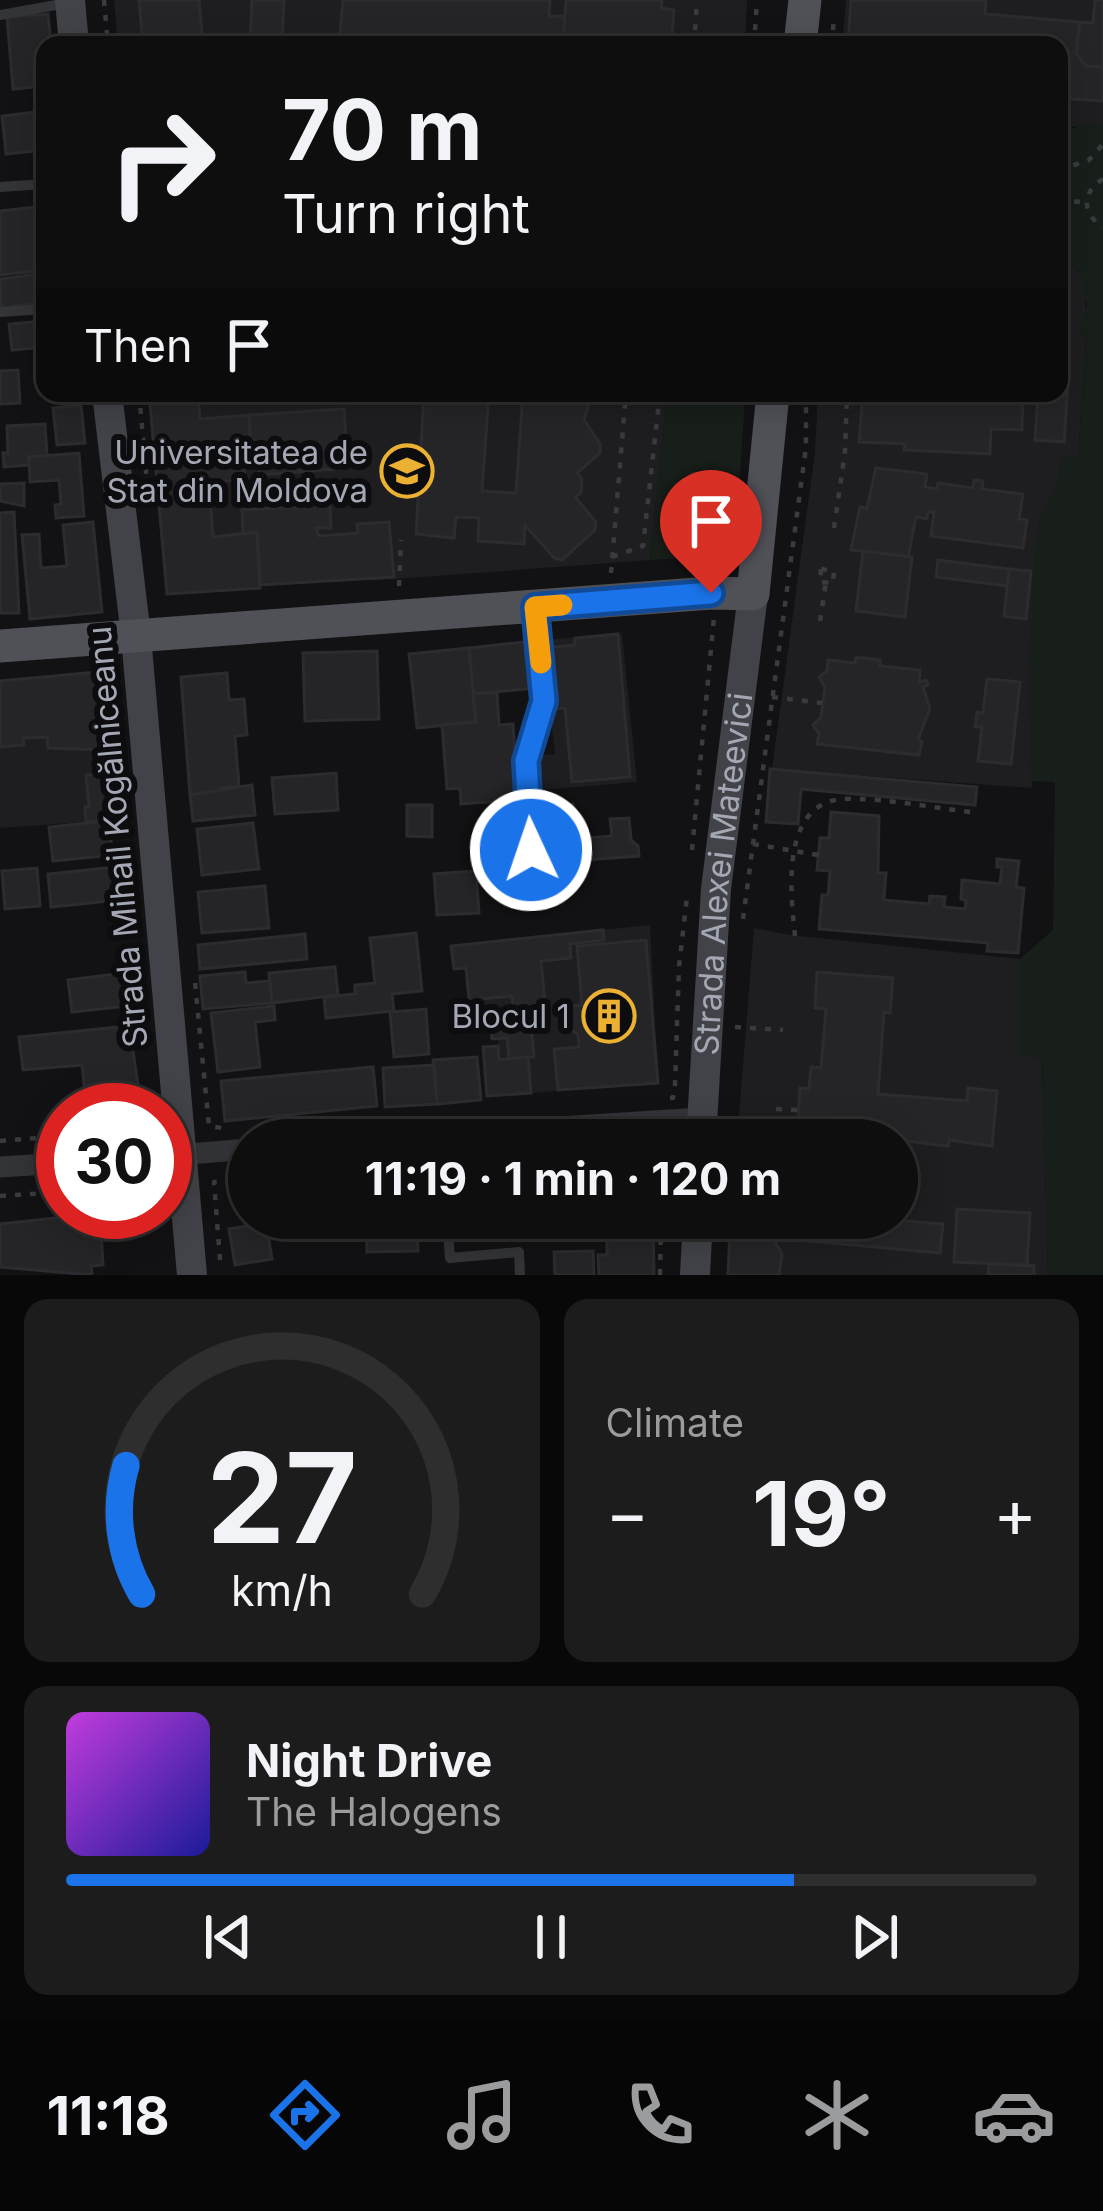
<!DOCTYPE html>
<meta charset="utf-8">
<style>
body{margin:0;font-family:Inter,sans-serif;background:#1c1c1d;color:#f1f3f6;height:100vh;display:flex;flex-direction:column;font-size:45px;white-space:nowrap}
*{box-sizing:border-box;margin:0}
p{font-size:39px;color:#9b9c9e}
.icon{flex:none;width:66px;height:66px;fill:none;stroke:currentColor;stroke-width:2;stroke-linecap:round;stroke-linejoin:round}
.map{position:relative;height:1275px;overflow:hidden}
.details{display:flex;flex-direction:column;gap:24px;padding:24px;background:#080808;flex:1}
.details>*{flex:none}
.hud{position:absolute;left:36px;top:36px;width:1032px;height:366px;border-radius:24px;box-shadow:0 6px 30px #0003,0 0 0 3px #2e2e2f;background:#0e0e0f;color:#f1f3f6;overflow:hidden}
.speed{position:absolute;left:36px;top:1083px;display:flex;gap:24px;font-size:60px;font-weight:700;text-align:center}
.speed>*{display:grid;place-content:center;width:156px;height:156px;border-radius:50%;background:#0e0e0f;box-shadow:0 6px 30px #0003,0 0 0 3px #2e2e2f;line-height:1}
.speed .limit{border:18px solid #d22;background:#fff;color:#111}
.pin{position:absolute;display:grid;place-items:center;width:102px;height:102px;color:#fff;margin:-123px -51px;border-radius:50% 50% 50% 0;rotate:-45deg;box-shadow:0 0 12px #0007}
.pin .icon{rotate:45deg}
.me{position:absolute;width:132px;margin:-66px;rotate:357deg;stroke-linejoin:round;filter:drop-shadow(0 0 9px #0008)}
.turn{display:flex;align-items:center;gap:42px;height:252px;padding:0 48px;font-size:54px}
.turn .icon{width:156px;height:156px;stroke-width:2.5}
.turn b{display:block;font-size:84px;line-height:102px}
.then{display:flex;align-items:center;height:114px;padding:0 48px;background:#0003;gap:24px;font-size:45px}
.big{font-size:90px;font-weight:700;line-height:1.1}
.details .tile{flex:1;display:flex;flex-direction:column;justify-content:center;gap:18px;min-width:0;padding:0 42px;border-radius:24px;background:#1c1c1d}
.details .dial{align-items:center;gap:0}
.dial svg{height:312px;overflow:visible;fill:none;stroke:#2e2e2f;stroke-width:7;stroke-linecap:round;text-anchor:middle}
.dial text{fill:#f1f3f6;stroke:none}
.song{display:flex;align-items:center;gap:36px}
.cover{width:144px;height:144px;border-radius:18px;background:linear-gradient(135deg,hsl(290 70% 55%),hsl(240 70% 35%))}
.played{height:12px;border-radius:6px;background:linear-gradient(90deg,#1a73e8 75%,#2e2e2f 75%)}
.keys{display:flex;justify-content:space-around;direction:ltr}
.heat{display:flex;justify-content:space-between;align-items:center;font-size:66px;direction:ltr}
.details .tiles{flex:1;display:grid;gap:24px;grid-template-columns:1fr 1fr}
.tile:last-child{grid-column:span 2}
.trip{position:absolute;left:228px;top:1119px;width:690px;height:120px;border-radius:60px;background:#0e0e0f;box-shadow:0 6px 30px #0003,0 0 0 3px #2e2e2f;font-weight:700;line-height:120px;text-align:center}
.tab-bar{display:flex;height:192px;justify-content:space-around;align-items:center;background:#060606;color:#9b9c9e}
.tab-bar .icon{width:84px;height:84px}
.tab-bar .current{color:#1a73e8}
.tab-bar b{font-size:54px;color:#f1f3f6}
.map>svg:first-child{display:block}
.built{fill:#1e1e21}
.green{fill:#181e19}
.building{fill:#252528;stroke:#2c2c30;stroke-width:3}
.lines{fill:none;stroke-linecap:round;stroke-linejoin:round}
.path{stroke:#393b3f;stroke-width:4.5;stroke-dasharray:6 9;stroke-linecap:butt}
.lane{stroke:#333438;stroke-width:10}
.street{stroke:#333438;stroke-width:21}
.secondary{stroke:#414348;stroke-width:30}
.primary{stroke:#4f5157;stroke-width:33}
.route-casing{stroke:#114b97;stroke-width:30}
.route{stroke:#1a73e8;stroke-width:21}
.slow{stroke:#f59e0b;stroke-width:21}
.labels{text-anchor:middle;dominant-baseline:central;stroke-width:12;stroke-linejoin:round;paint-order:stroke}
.poi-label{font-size:33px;fill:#a4a8b4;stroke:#0d0d0f;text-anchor:end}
.street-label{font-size:33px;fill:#a4a8b4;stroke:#0d0d0f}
</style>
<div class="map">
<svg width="1103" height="1275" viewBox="0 0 1103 1275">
<rect width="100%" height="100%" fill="#121214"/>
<g class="built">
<polygon points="114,0 747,0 745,45 118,45"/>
<polygon points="846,0 1103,0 1103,126 1059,127 1059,45 842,45"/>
<polygon points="1059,257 1068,257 1084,279 1086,314 1080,335 1086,337 1078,459 1061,457 1057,487 1039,519 1029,655 1032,788 772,769 815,452 818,393 1059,393"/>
<polygon points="149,393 667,393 650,560 394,579 261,584 260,588 167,594"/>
<polygon points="622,634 637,782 531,791 530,756 555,754 542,640"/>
<polygon points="99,673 103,676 112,820 0,828 0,681"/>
<polygon points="650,925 658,1083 531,1093 528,1058 499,1060 498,1040 492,1039 490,1018 482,1017 480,999 469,1000 466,969 454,969 451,946"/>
<polygon points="754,928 790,935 1020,959 1020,1055 1042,1058 1048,1275 779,1275 782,1254 771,1235 760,1228 730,1228 731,1218 897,1218 897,1140 737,1140"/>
</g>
<g class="green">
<polygon points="1078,124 1103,126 1103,1275 1048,1275 1042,1059 1020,1055 1020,959 1053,930 1055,782 1031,781 1029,655 1033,572 1039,519 1057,487 1061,456 1078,458 1086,337 1079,335 1087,304 1083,295 1084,279 1075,266 1068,265 1068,257 1059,257 1059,127 1077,128"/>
<polygon points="667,393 737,393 745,401 737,517 711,544 711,532 723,519 718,481 707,472 692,474 701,557 650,560"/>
</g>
<g class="building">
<polygon points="139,0 199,0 203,45 143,45"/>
<polygon points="252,0 284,0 282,45 250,45"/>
<polygon points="343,0 550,0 549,16 565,16 563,45 339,45"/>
<polygon points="566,0 662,0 661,8 674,10 671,45 563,45"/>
<polygon points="851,0 986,0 985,14 1080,22 1076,53 1086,66 1103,67 1103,101 1059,98 1059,45 848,45"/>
<polygon points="1095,0 1103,0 1103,67 1086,66 1076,53 1080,22 1093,23"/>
<polygon points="48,14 51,45 45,45 45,86 13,89 7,17"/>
<polygon points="45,111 45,150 6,154 2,116"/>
<polygon points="45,206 45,270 0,275 0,211"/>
<polygon points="45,273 45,302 1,308 0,279"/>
<polygon points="45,321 45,347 12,350 9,324"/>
<polygon points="1059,368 1069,369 1064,442 1035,440 1038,393 1059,393"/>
<polygon points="18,370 20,403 0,404 0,371"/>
<polygon points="149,393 198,393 200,419 249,415 252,466 244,468 245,480 209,482 213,537 257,532 260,588 167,594"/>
<polygon points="424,393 489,393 482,491 516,493 523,393 589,393 584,398 589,404 584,420 600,444 600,453 577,473 582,479 581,493 575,497 596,522 595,530 562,560 554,558 525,525 524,544 478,541 479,518 456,517 454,538 416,534"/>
<polygon points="854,393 1023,393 1022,430 991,429 990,454 904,450 905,444 859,442 863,393"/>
<polygon points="81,405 85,443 57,445 53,408"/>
<polygon points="344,409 348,468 259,475 259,465 252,466 249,415"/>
<polygon points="45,424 47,456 29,457 30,465 4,467 3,453 8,453 7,426"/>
<polygon points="79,453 84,516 56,518 55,505 61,504 59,480 30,482 29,457"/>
<polygon points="876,468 927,474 925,487 937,489 938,483 973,488 974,480 983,481 982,489 1023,494 1019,519 1027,520 1023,548 931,536 934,512 928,512 927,519 916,517 908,557 851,550 860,507 867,508"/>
<polygon points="707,472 718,481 723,519 711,532 697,533 686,524 682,484 692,474"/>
<polygon points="24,483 24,506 0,501 0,484"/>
<polygon points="330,505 331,528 316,528 319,536 358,533 357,524 389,522 394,577 260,585 257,532 243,534 242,510"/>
<polygon points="14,512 19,613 0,613 0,513"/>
<polygon points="93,522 102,612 30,619 22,535 39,534 41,568 67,566 63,525"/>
<polygon points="863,551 912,557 905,617 856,611"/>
<polygon points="938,560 1009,569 1008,586 936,577"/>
<polygon points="1009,569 1031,571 1026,619 1004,616"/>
<polygon points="618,634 630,777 572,782 565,708 551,709 545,648 575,645 575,638"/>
<polygon points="533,641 537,688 473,694 469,648"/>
<polygon points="469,648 476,722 417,728 409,654"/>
<polygon points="377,651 379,719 305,721 303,653"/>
<polygon points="856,657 880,660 880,666 920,670 919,682 926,680 928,685 923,687 930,709 918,739 922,742 919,755 817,744 819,734 813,725 821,717 825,687 819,677 827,671 828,660 855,663"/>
<polygon points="97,672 103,676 106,750 48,748 47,737 23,738 24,745 0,747 0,681"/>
<polygon points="227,673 229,700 244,699 247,735 235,736 239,786 221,788 222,793 190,795 181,677"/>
<polygon points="987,679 1020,682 1011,764 978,761 982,727 975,727 977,712 983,713"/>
<polygon points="497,692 499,725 513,724 518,800 461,804 460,788 447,789 442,725 476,722 473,694"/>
<polygon points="770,769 977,787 975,805 801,789 798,824 766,822"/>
<polygon points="109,773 112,820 86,822 85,807 89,806 86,775"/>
<polygon points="336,773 338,810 275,814 272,778"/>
<polygon points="252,785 255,815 193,821 190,795"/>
<polygon points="573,804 576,825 569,825 572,847 587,846 586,838 612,836 610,819 629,818 631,840 638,846 639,856 558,862 555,826 546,828 544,807"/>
<polygon points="407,805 432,805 432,837 407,836"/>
<polygon points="831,812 879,816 878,873 886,873 884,900 929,904 930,896 945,897 944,907 965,909 966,900 961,899 962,880 1000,884 1002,867 997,867 997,859 1019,861 1016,887 1024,888 1018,953 987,951 988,943 819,929 822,895 828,895 830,871 817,870 820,838 829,838"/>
<polygon points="107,821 114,855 53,861 49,827"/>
<polygon points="253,823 259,869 202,875 197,829"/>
<polygon points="116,867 119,900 51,907 48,874"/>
<polygon points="37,868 40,906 5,909 2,871"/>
<polygon points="476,871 479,913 437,915 434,874"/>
<polygon points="265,886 269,928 202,933 198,892"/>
<polygon points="603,930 604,940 570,944 571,958 541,961 545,1002 537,1004 539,1014 514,1015 512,996 469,1000 466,968 454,969 451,946"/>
<polygon points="416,933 422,991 392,994 394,1011 326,1018 324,997 355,994 355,985 375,983 370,938"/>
<polygon points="305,934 307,959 200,969 198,945"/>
<polygon points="646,940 658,1083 558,1090 554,1049 579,1047 578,1035 567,1026 565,1007 582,1005 577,946"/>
<polygon points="335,967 338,995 272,1003 269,973"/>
<polygon points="245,972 246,983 270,981 272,1003 203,1009 200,976"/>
<polygon points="817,972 893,978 890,1013 884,1012 878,1094 967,1101 968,1088 997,1091 992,1146 949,1140 948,1146 897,1140 806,1140 806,1135 797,1134 800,1088 809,1089 811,1067 821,1068 826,1009 815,1008"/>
<polygon points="124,973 128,1006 72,1012 68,980"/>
<polygon points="274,1006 275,1020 255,1022 260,1067 218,1072 211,1013"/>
<polygon points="426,1009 429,1054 394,1057 390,1012"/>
<polygon points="530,1014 534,1057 509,1059 507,1038 492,1039 490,1018"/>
<polygon points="129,1026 142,1110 68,1110 68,1105 86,1103 82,1065 23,1070 19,1037"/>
<polygon points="498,1046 499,1060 528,1057 531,1093 487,1096 483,1047"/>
<polygon points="477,1057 481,1100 437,1104 433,1060"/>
<polygon points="434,1065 437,1104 385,1107 383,1068"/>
<polygon points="373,1067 377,1106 225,1121 221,1081"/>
<polygon points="957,1209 1030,1213 1027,1265 954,1262"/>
<polygon points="93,1214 93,1230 101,1230 103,1265 91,1266 92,1275 0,1267 0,1224"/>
<polygon points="272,1218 338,1218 339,1232 274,1236"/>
<polygon points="366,1218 417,1218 418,1251 367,1252"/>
<polygon points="457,1218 518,1218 518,1225 458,1230"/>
<polygon points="593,1218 653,1218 654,1275 599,1275 598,1255 607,1255 607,1232 593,1232"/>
<polygon points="798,1218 870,1218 943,1224 940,1253 797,1240"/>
<polygon points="266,1223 272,1259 235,1265 229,1229"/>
<polygon points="730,1228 760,1228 771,1235 782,1254 779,1275 728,1275"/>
<polygon points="593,1251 594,1275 555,1275 554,1252"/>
<polygon points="989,1264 1034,1266 1034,1275 988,1275"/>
</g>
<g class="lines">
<g class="path">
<polyline points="104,0 108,45"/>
<polyline points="694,45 697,0"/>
<polyline points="754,45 757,0"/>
<polyline points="832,45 834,15"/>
<polyline points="1059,170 1089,160 1103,144"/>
<path d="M1103 179C1081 192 1082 214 1103 227"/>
<polyline points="1059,201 1086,202"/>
<polyline points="139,393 147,483"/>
<polyline points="834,528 845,452 847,393"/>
<polyline points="704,532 709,569"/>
<polyline points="612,557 643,546 660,393"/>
<polyline points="711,567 731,544"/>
<polygon points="821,569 834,571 833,583 820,582"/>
<polyline points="611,573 626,393"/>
<polyline points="399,586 401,540"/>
<polyline points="820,621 826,582"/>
<polyline points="772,697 822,703"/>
<polyline points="753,844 818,855"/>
<polyline points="692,850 714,617"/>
<polyline points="743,919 806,447 806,393"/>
<path d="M795 936C791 897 781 816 831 801 858 793 940 809 971 812"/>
<polyline points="195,983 209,1126 222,1128"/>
<polyline points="735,1027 783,1030"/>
<polyline points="670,1098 673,1098 675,1085 679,966 687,897"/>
<polyline points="776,1109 799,1110"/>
<polyline points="257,1127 342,1122"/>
<polyline points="0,1141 63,1136"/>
<polyline points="0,1196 63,1192"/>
<polyline points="220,1260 214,1182 249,1178"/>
<polyline points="660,1275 661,1218"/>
</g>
<g class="lane">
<polyline points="0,15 67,3"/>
<polyline points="0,187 45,184"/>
<polyline points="0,312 45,309"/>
<polyline points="447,1218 450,1258 519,1252 520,1275"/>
</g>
<g class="street">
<polyline points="531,850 526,761 543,701 535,607"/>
<polyline points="353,1140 701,1118"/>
<polyline points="165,1156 249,1149"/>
<polyline points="0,1167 63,1163"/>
</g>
<g class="secondary">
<polyline points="70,0 74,45"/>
<polyline points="107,393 136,636 192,1275"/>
<path id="s1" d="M701 1140 716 889 753 594"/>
<polyline points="695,1275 698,1218"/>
</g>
<g class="primary">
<polyline points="800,45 805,0"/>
<polyline points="0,646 711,593 753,594 773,393"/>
</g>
</g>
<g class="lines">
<g class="route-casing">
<polyline id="route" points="531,850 526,761 544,701 535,607 711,593"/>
</g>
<use href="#route" class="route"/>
<polyline class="slow" points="541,663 535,607 562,605"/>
</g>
<defs>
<g id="university-ring" transform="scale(2.7)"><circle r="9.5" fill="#0d0d0f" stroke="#ecb132" stroke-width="1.5"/><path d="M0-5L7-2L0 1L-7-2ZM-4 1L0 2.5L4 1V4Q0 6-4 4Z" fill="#ecb132"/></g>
<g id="building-ring" transform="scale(2.7)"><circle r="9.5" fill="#0d0d0f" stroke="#ecb132" stroke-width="1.5"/><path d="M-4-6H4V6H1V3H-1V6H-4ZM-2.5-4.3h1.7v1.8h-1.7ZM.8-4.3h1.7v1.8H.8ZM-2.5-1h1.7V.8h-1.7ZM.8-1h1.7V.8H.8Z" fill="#ecb132"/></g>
</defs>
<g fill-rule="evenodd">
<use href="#university-ring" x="407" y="471"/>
<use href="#building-ring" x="609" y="1016"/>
</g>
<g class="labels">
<g class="poi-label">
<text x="368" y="452">Universitatea de<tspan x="368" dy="38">Stat din Moldova</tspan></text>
<text x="570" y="1016">Blocul 1</text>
</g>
<g class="street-label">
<text transform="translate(117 837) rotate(-95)">Strada Mihail Kogălniceanu</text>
<text stroke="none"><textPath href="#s1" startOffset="267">Strada Alexei Mateevici</textPath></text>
</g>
</g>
</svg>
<div class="speed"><div class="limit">30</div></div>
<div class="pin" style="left:711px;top:593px;background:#d93025"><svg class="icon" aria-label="arrive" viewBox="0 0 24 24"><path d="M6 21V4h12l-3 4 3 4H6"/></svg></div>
<svg class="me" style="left:531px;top:850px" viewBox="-20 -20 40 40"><circle r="17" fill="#1a73e8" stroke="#fff" stroke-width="3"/><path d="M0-11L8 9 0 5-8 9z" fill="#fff"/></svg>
<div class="trip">11:19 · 1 min · 120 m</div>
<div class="hud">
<div class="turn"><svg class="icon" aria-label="right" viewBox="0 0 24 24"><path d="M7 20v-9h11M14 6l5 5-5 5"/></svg><div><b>70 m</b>Turn right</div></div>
<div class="then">Then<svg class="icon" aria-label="arrive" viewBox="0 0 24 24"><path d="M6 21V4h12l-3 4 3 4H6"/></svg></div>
</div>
</div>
<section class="details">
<div class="tiles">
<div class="tile dial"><svg viewBox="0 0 100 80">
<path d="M14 69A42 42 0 1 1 86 69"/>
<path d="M14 69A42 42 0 0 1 10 36" stroke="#1a73e8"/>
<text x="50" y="56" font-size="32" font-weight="700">27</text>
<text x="50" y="72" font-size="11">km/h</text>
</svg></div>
<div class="tile"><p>Climate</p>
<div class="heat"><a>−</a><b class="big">19°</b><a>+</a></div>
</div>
<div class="tile">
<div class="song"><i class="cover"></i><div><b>Night Drive</b><p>The Halogens</p></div></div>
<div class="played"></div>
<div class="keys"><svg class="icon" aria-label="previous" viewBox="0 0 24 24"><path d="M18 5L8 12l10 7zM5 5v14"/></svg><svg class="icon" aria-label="pause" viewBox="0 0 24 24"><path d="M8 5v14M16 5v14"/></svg><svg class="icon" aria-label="next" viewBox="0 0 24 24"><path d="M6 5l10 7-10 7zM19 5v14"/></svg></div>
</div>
</div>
</section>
<nav class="tab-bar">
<b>11:18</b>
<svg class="icon current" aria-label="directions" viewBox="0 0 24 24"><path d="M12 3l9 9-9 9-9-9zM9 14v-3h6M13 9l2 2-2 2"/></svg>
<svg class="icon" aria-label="music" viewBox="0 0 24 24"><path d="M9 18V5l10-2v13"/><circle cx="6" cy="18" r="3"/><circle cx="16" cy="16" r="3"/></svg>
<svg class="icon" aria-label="phone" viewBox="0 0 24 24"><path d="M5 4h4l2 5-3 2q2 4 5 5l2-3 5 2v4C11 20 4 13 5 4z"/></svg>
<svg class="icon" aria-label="climate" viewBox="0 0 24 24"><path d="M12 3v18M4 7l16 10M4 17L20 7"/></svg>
<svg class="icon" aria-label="car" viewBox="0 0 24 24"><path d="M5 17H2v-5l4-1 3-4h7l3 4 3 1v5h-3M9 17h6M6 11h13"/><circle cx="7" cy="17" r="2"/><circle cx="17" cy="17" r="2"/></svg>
</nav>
